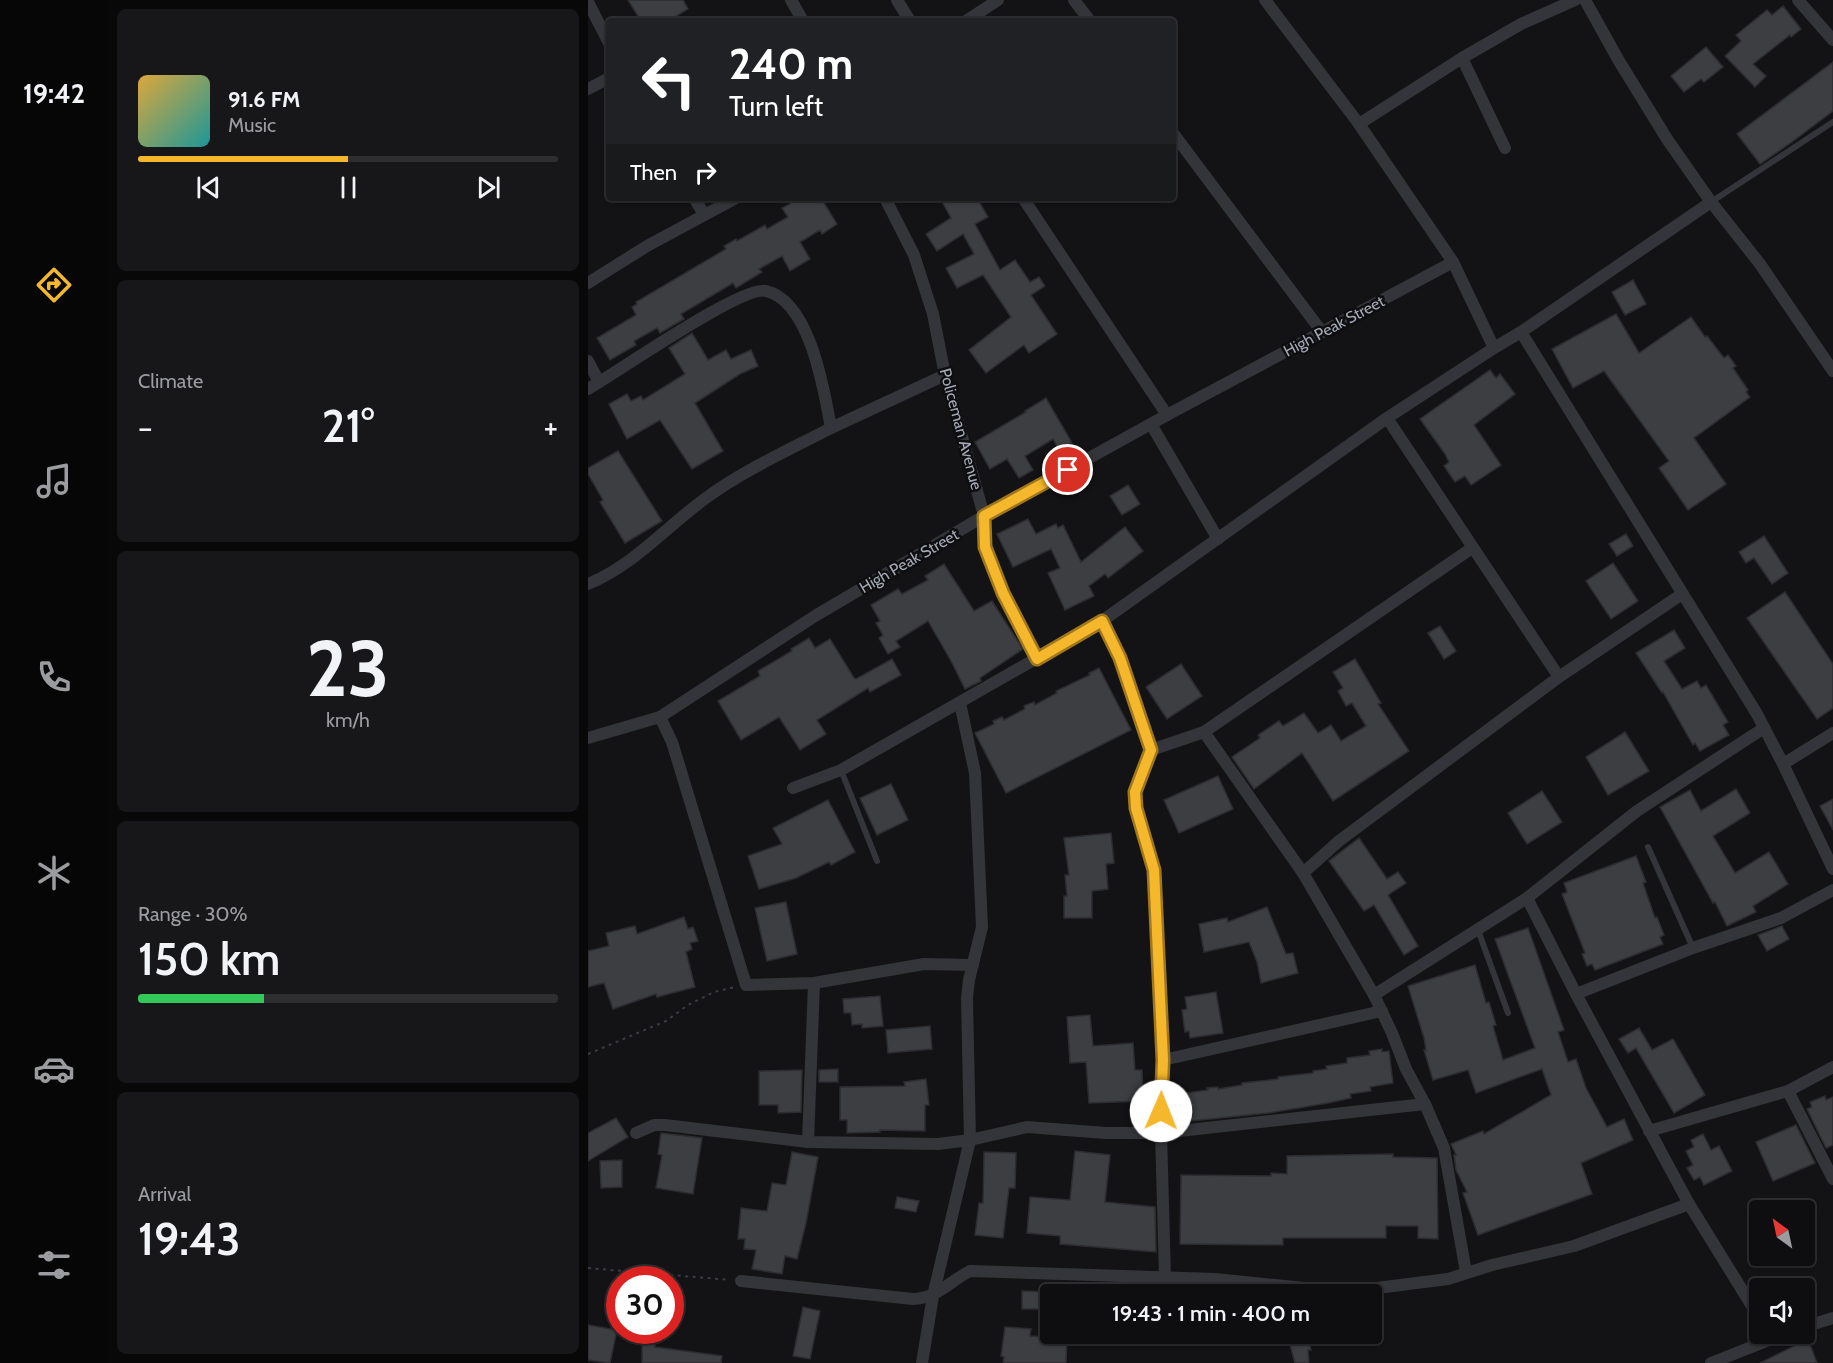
<!DOCTYPE html>
<meta charset="utf-8">
<style>
body{margin:0;font-family:Cabin,sans-serif;background:#171719;color:#f1f3f6;height:100vh;display:flex;flex-direction:column;font-size:22px;white-space:nowrap}
*{box-sizing:border-box;margin:0}
p{font-size:20px;color:#9b9c9f}
.icon{flex:none;width:33px;height:33px;fill:none;stroke:currentColor;stroke-width:2;stroke-linecap:round;stroke-linejoin:round}
.map{position:relative;flex:1;overflow:hidden}
.side{display:flex;flex-direction:column;gap:9px;padding:9px;background:#080809;width:480px}
.side>*{flex:none}
.hud{position:absolute;left:18px;top:18px;width:570px;height:183px;border-radius:6px;box-shadow:0 2px 4px #0004,0 0 0 2px #2e2e30;background:#202124;color:#fff;overflow:hidden}
.needle{width:39px;rotate:327deg}
.tools{position:absolute;left:1161px;top:1200px;display:grid;gap:12px}
.tools a{display:grid;place-items:center;width:66px;height:66px;border-radius:6px;background:#0e0e10;box-shadow:0 2px 4px #0004,0 0 0 2px #2e2e30;font-size:30px}
.speed{position:absolute;left:18px;top:1266px;display:flex;gap:12px;font-size:30px;font-weight:700;text-align:center}
.speed>*{display:grid;place-content:center;width:78px;height:78px;border-radius:50%;background:#0e0e10;box-shadow:0 2px 4px #0004,0 0 0 2px #2e2e30;line-height:1}
.speed .limit{border:9px solid #d22;background:#fff;color:#111}
.pin{position:absolute;display:grid;place-items:center;width:51px;height:51px;color:#fff;margin:-26px;border:3px solid #fff;border-radius:50%;box-shadow:0 2px 6px #0007}
.me{position:absolute;width:66px;margin:-33px;rotate:1deg;stroke-linejoin:round;filter:drop-shadow(0 0 4px #0008)}
.turn{display:flex;align-items:center;gap:21px;height:126px;padding:0 24px;font-size:27px}
.turn .icon{width:78px;height:78px;stroke-width:2.5}
.turn b{display:block;font-size:42px;line-height:51px}
.then{display:flex;align-items:center;height:57px;padding:0 24px;background:#0003;gap:12px;font-size:22px}
.big{font-size:45px;font-weight:600;line-height:1.1}
.side .widget{flex:1;display:flex;flex-direction:column;justify-content:center;gap:9px;min-width:0;padding:0 21px;border-radius:9px;background:#171719}
.side .dial{align-items:center;gap:0}
.dial b{font-size:78px;line-height:1}
.song{display:flex;align-items:center;gap:18px}
.cover{width:72px;height:72px;border-radius:9px;background:linear-gradient(135deg,hsl(40 70% 55%),hsl(180 70% 35%))}
.played{height:6px;border-radius:3px;background:linear-gradient(90deg,#f5b72b 50%,#2e2e30 50%)}
.keys{display:flex;justify-content:space-around;direction:ltr}
.heat{display:flex;justify-content:space-between;align-items:center;font-size:33px;direction:ltr}
.charge{height:9px;border-radius:4px;background:linear-gradient(90deg,#34c759 30%,#2e2e30 0)}
.trip{position:absolute;left:452px;top:1284px;width:342px;height:60px;border-radius:6px;background:#0e0e10;box-shadow:0 2px 4px #0004,0 0 0 2px #2e2e30;font-weight:600;line-height:60px;text-align:center}
main{display:flex;flex:1;min-height:0}
.tabs{display:flex;flex-direction:column;width:108px;justify-content:space-around;align-items:center;background:#060606;color:#9b9c9f}
.tabs .icon{width:42px;height:42px}
.tabs .current{color:#f5b72b}
.tabs b{font-size:27px;color:#f1f3f6}
.map>svg:first-child{display:block}
.building{fill:#3d3e42;stroke:#2d2d31;stroke-width:1.5}
.lines{fill:none;stroke-linecap:round;stroke-linejoin:round}
.path{stroke:#3a3c41;stroke-width:2;stroke-dasharray:3 4.5;stroke-linecap:butt}
.service{stroke:#34353a;stroke-width:6}
.minor{stroke:#34353a;stroke-width:12}
.route-casing{stroke:#9f771c;stroke-width:15}
.route{stroke:#f5b72b;stroke-width:10}
.labels{text-anchor:middle;dominant-baseline:central;stroke-width:5;stroke-linejoin:round;paint-order:stroke}
.street-label{font-size:16px;fill:#a4a9b5;stroke:#0e0e10}
</style>
<main>
<nav class="tabs">
<b>19:42</b>
<svg class="icon current" aria-label="directions" viewBox="0 0 24 24"><path d="M12 3l9 9-9 9-9-9zM9 14v-3h6M13 9l2 2-2 2"/></svg>
<svg class="icon" aria-label="music" viewBox="0 0 24 24"><path d="M9 18V5l10-2v13"/><circle cx="6" cy="18" r="3"/><circle cx="16" cy="16" r="3"/></svg>
<svg class="icon" aria-label="phone" viewBox="0 0 24 24"><path d="M5 4h4l2 5-3 2q2 4 5 5l2-3 5 2v4C11 20 4 13 5 4z"/></svg>
<svg class="icon" aria-label="climate" viewBox="0 0 24 24"><path d="M12 3v18M4 7l16 10M4 17L20 7"/></svg>
<svg class="icon" aria-label="car" viewBox="0 0 24 24"><path d="M5 17H2v-5l4-1 3-4h7l3 4 3 1v5h-3M9 17h6M6 11h13"/><circle cx="7" cy="17" r="2"/><circle cx="17" cy="17" r="2"/></svg>
<svg class="icon" aria-label="filters" viewBox="0 0 24 24"><path d="M4 7h16M4 17h16"/><circle cx="9" cy="7" r="2"/><circle cx="15" cy="17" r="2"/></svg>
</nav>
<section class="side">
<div class="widget">
<div class="song"><i class="cover"></i><div><b>91.6 FM</b><p>Music</p></div></div>
<div class="played"></div>
<div class="keys"><svg class="icon" aria-label="previous" viewBox="0 0 24 24"><path d="M18 5L8 12l10 7zM5 5v14"/></svg><svg class="icon" aria-label="pause" viewBox="0 0 24 24"><path d="M8 5v14M16 5v14"/></svg><svg class="icon" aria-label="next" viewBox="0 0 24 24"><path d="M6 5l10 7-10 7zM19 5v14"/></svg></div>
</div>
<div class="widget"><p>Climate</p>
<div class="heat"><a>−</a><b class="big">21°</b><a>+</a></div>
</div>
<div class="widget dial"><b>23</b><p>km/h</p></div>
<div class="widget"><p>Range · 30%</p><b class="big">150 km</b><div class="charge"></div></div>
<div class="widget"><p>Arrival</p><b class="big">19:43</b></div>
</section>
<div class="map">
<svg width="1245" height="1363" viewBox="0 0 1245 1363">
<rect width="100%" height="100%" fill="#131315"/>
<g class="building">
<polygon points="40,0 95,0 100,9 80,21 53,21"/>
<polygon points="1195,6 1213,29 1203,37 1202,35 1165,64 1178,76 1167,87 1137,56 1153,41 1148,35 1179,10 1184,15"/>
<polygon points="1118,47 1135,67 1116,82 1113,79 1096,92 1083,76"/>
<polygon points="1245,62 1245,111 1204,142 1172,164 1149,134"/>
<polygon points="199,198 233,198 249,224 234,234 232,230 212,242 222,259 202,271 194,256 171,269 174,272 148,288 145,283 93,314 96,319 72,333 69,328 46,341 48,345 22,360 9,338 48,315 44,307 49,304 48,302 138,249 136,246 148,239 149,241 177,225 179,229 200,217 194,208 202,204"/>
<polygon points="352,198 389,198 400,217 387,224 412,270 427,260 442,282 451,277 457,286 443,295 469,334 441,353 436,345 398,373 381,350 423,317 395,275 369,288 358,268 386,254 375,234 349,251 338,234 363,218"/>
<polygon points="1045,280 1058,304 1037,315 1024,292"/>
<polygon points="1028,314 1051,353 1103,317 1117,337 1119,336 1136,358 1140,355 1148,366 1145,368 1160,390 1158,392 1162,397 1106,438 1138,484 1100,510 1071,468 1081,461 1016,371 985,388 964,349"/>
<polygon points="104,333 120,360 138,350 143,359 163,350 170,366 152,374 107,403 135,451 104,469 72,420 39,439 21,404 39,394 43,401 53,396 55,400 97,374 81,348"/>
<polygon points="902,370 908,378 912,374 927,394 886,425 913,465 883,485 877,476 867,482 856,466 861,462 857,454 832,419"/>
<polygon points="458,398 484,443 471,450 465,439 437,456 445,470 431,478 419,459 402,469 387,442 438,412 437,411"/>
<polygon points="30,451 74,521 37,543 12,502 15,500 0,474 0,468"/>
<polygon points="540,485 552,504 534,515 522,496"/>
<polygon points="440,519 448,534 468,524 470,528 475,525 493,562 537,527 555,551 520,578 517,574 501,586 506,596 477,610 460,573 472,568 463,549 425,567 409,534"/>
<polygon points="1038,534 1045,546 1029,556 1021,544"/>
<polygon points="1176,536 1200,573 1184,584 1166,558 1158,563 1151,552"/>
<polygon points="1025,563 1050,601 1023,619 998,581"/>
<polygon points="356,564 386,611 404,601 435,649 392,678 393,681 377,689 363,661 340,621 308,641 312,647 300,654 291,638 295,635 288,623 292,621 283,605 310,589 314,594 340,580 337,576"/>
<polygon points="1197,592 1245,664 1245,708 1229,719 1159,618"/>
<polygon points="852,626 868,651 856,659 840,633"/>
<polygon points="1086,630 1097,648 1076,661 1094,689 1109,681 1113,688 1118,685 1140,722 1135,725 1141,735 1112,751 1107,743 1105,745 1075,692 1074,693 1048,653"/>
<polygon points="221,638 227,648 242,639 266,678 268,679 304,659 313,675 282,692 280,688 229,720 238,734 212,750 191,717 153,740 130,701 172,676 170,671 204,651 203,649"/>
<polygon points="767,659 793,703 790,704 821,751 745,801 714,753 666,789 644,757 672,738 670,735 691,721 695,726 716,713 730,733 743,725 753,741 778,726 764,703 758,706 750,691 755,688 745,672"/>
<polygon points="593,664 614,696 579,719 558,687"/>
<polygon points="511,668 543,730 418,793 387,733 406,724 405,721 414,717 416,720 437,709 436,706 446,702 447,705 469,693 468,691 502,675 501,673"/>
<polygon points="1037,732 1061,771 1020,795 998,757"/>
<polygon points="630,776 645,809 591,833 576,800"/>
<polygon points="303,784 320,820 289,835 272,798"/>
<polygon points="1148,789 1162,813 1125,836 1147,873 1181,852 1200,884 1165,906 1168,912 1139,926 1127,902 1125,903 1072,807 1102,790 1113,811"/>
<polygon points="954,791 974,822 939,844 920,813"/>
<polygon points="1245,799 1245,830 1232,806"/>
<polygon points="240,800 267,852 243,865 241,862 208,878 171,889 160,856 194,844 185,828"/>
<polygon points="523,833 526,863 518,864 520,889 504,891 504,918 476,918 476,896 479,896 477,875 481,875 476,838"/>
<polygon points="771,838 799,879 810,872 818,883 800,895 830,946 816,955 786,905 776,911 741,861"/>
<polygon points="1048,856 1058,882 1055,883 1067,918 1069,917 1076,935 1072,937 1075,944 1007,970 1004,964 999,966 994,954 997,953 974,894 979,892 976,883"/>
<polygon points="198,902 209,954 179,961 167,908"/>
<polygon points="679,907 698,954 705,953 710,973 673,983 669,962 661,942 616,952 611,924 639,918 640,922"/>
<polygon points="96,917 100,929 105,927 110,941 102,943 104,949 98,952 107,987 69,997 68,994 25,1009 16,983 0,987 0,951 21,946 18,933 47,926 49,934"/>
<polygon points="1194,926 1201,939 1179,951 1170,935"/>
<polygon points="940,928 976,1030 970,1032 980,1062 988,1059 998,1088 1019,1127 1036,1119 1045,1140 993,1163 1004,1194 890,1235 875,1193 879,1192 868,1170 866,1155 868,1155 863,1144 895,1131 896,1134 963,1095 954,1069 888,1093 880,1070 845,1080 836,1050 838,1050 836,1038 820,986 887,965 898,1003 901,1002 908,1025 905,1026 915,1060 947,1048 907,939"/>
<polygon points="628,992 635,1033 602,1038 601,1031 597,1032 594,1010 599,1009 597,997"/>
<polygon points="292,996 295,1026 274,1028 274,1024 264,1025 263,1013 256,1013 255,999"/>
<polygon points="502,1015 505,1046 545,1043 547,1070 554,1070 555,1101 501,1103 498,1062 482,1063 479,1017"/>
<polygon points="342,1026 344,1049 300,1053 298,1030"/>
<polygon points="1051,1028 1064,1050 1085,1039 1117,1095 1086,1113 1048,1048 1040,1053 1031,1039"/>
<polygon points="794,1049 794,1052 801,1051 805,1083 782,1087 783,1091 762,1094 763,1098 740,1103 680,1113 603,1121 599,1093 620,1090 619,1088 630,1087 630,1089 654,1085 654,1083 690,1079 690,1077 725,1073 725,1071 739,1069 738,1066 759,1063 759,1058 782,1055 781,1051"/>
<polygon points="250,1069 250,1082 231,1082 231,1070"/>
<polygon points="214,1070 213,1112 190,1113 190,1105 171,1105 171,1071"/>
<polygon points="338,1079 341,1105 337,1105 337,1131 292,1130 292,1132 259,1133 259,1120 252,1120 252,1087 317,1086 316,1082"/>
<polygon points="1237,1096 1238,1100 1245,1097 1245,1145 1238,1148 1219,1109 1224,1107 1222,1102"/>
<polygon points="28,1118 40,1137 0,1161 0,1133"/>
<polygon points="1208,1125 1227,1163 1185,1181 1168,1142"/>
<polygon points="73,1133 114,1138 105,1194 68,1188 74,1155 70,1154"/>
<polygon points="1115,1134 1123,1150 1131,1146 1144,1171 1116,1185 1112,1177 1106,1180 1099,1168 1105,1165 1098,1151 1106,1147 1103,1140"/>
<polygon points="487,1151 522,1155 517,1202 567,1207 568,1252 472,1244 472,1236 439,1233 442,1197 482,1200"/>
<polygon points="204,1152 230,1157 218,1223 209,1259 197,1256 194,1274 164,1269 168,1250 156,1249 157,1239 150,1239 153,1208 179,1211 184,1183 198,1185"/>
<polygon points="396,1152 428,1153 427,1188 421,1188 415,1238 387,1235 391,1203 395,1203"/>
<polygon points="805,1154 805,1157 849,1158 850,1239 830,1238 830,1226 798,1226 798,1238 695,1238 695,1245 592,1244 593,1175 683,1176 683,1173 699,1174 699,1156"/>
<polygon points="34,1160 34,1187 13,1188 12,1161"/>
<polygon points="309,1197 331,1201 328,1212 307,1208"/>
<polygon points="434,1291 462,1292 462,1309 434,1309"/>
<polygon points="215,1307 232,1311 222,1359 205,1356"/>
<polygon points="0,1325 29,1330 22,1363 0,1360"/>
<polygon points="417,1327 443,1329 442,1336 479,1338 478,1363 415,1363 416,1357 413,1356"/>
<polygon points="699,1334 719,1334 723,1350 720,1350 721,1363 707,1363"/>
<polygon points="54,1338 67,1338 67,1347 134,1356 133,1363 54,1363"/>
<polygon points="1216,1341 1217,1344 1221,1342 1229,1363 1172,1363"/>
</g>
<g class="lines">
<g class="path">
<polyline points="0,1054 78,1021 100,1005 126,992 147,987"/>
<polyline points="0,1268 142,1280"/>
</g>
<g class="service">
<polyline points="1123,202 1245,122"/>
<polyline points="253,770 289,861"/>
<polyline points="1060,847 1105,948"/>
<polyline points="890,930 920,1013"/>
</g>
<g class="minor">
<polyline points="203,0 215,21"/>
<polyline points="309,0 322,21"/>
<polyline points="486,0 502,21"/>
<polyline points="677,0 771,124 865,262 906,348"/>
<polyline points="997,0 1031,61 1079,139 1123,202 1172,264 1245,371"/>
<polyline points="1210,0 1245,40"/>
<polyline points="0,2 21,43"/>
<polyline points="378,21 410,0"/>
<polyline points="874,58 917,148"/>
<polyline points="0,89 21,78"/>
<polyline points="771,124 874,58 933,24 987,0"/>
<polyline points="585,133 734,332"/>
<polyline points="106,198 116,214"/>
<polyline points="297,198 326,255 345,314 357,375 396,516 397,547 415,593 449,659"/>
<polyline points="435,198 579,415"/>
<polyline points="0,283 59,246 148,198"/>
<polyline points="933,332 1169,714 1195,764 1245,869"/>
<polyline points="0,361 11,382"/>
<path d="M0 389C28 373 154 285 178 291 222 301 236 390 243 428 201 450 156 470 118 498 79 526 45 566 0 584"/>
<polyline points="799,418 971,677"/>
<polyline points="563,424 630,539"/>
<polyline points="243,428 357,375"/>
<polyline points="72,717 84,742 158,985 226,983 336,964 385,965"/>
<polyline points="616,732 715,873 751,841 971,677 1094,594"/>
<polyline points="0,738 72,717 227,616 396,516 579,415 865,262"/>
<polyline points="563,750 616,732 884,548"/>
<polyline points="1195,764 1245,733"/>
<polyline points="205,788 253,770 514,621 799,418 906,348 933,332 1123,202"/>
<polyline points="715,873 786,995 804,1033 818,1069 837,1104 856,1148 878,1272"/>
<polyline points="939,898 988,994 1101,1204 1172,1319"/>
<polyline points="988,994 1105,948 1193,918 1245,890"/>
<polyline points="786,995 939,898 1049,811 1176,728"/>
<polyline points="575,1060 794,1011"/>
<polyline points="1200,1091 1245,1179"/>
<polyline points="1061,1131 1200,1091 1245,1067"/>
<polyline points="48,1133 66,1125 77,1125 220,1142 350,1144 382,1140 439,1127 518,1133 573,1133 575,1060 565,870 548,808 547,793 563,750 532,658 514,621"/>
<polyline points="220,1142 226,983"/>
<polyline points="577,1277 573,1133 837,1104"/>
<path d="M153 1281 325 1299C348 1299 362 1281 382 1271L627 1279 757 1292 860 1279 904 1265 986 1246 1101 1204"/>
<polyline points="1216,1327 1245,1318"/>
<polyline points="334,1363 345,1296 382,1140 379,998 381,980 394,927 387,773 372,703"/>
<polyline points="1123,1363 1196,1334"/>
</g>
</g>
<g class="lines">
<g class="route-casing">
<polyline id="route" points="480,470 396,516 397,547 415,593 449,659 514,621 532,658 563,750 547,792 548,808 566,870 575,1060 573,1111"/>
</g>
<use href="#route" class="route"/>
</g>
<g class="labels">
<g class="street-label">
<text transform="translate(746 326) rotate(-28)">High Peak Street</text>
<text transform="translate(373 429) rotate(75)">Policeman Avenue</text>
<text transform="translate(321 561) rotate(-30)">High Peak Street</text>
</g>
</g>
</svg>
<div class="tools">
<a><svg class="needle" viewBox="-14 -14 28 28"><path d="M0-13l5 13h-10z" fill="#e53935"/><path d="M0 13l5-13h-10z" fill="#9b9c9f"/></svg></a>
<a><svg class="icon" aria-label="sound" viewBox="0 0 24 24"><path d="M4 9h4l5-4v14l-5-4H4zM17 9q2 3 0 6"/></svg></a>
</div>
<div class="speed"><div class="limit">30</div></div>
<div class="pin" style="left:480px;top:470px;background:#d93025"><svg class="icon" aria-label="arrive" viewBox="0 0 24 24"><path d="M6 21V4h12l-3 4 3 4H6"/></svg></div>
<svg class="me" style="left:573px;top:1111px" viewBox="-20 -20 40 40"><circle r="19" fill="#fff"/><path d="M0-13L10 11 0 6-10 11z" fill="#f5b72b"/></svg>
<div class="trip">19:43 · 1 min · 400 m</div>
<div class="hud">
<div class="turn"><svg class="icon" aria-label="left" viewBox="0 0 24 24"><path d="M17 20v-9H6M10 6l-5 5 5 5"/></svg><div><b>240 m</b>Turn left</div></div>
<div class="then">Then<svg class="icon" aria-label="right" viewBox="0 0 24 24"><path d="M7 20v-9h11M14 6l5 5-5 5"/></svg></div>
</div>
</div>
</main>
